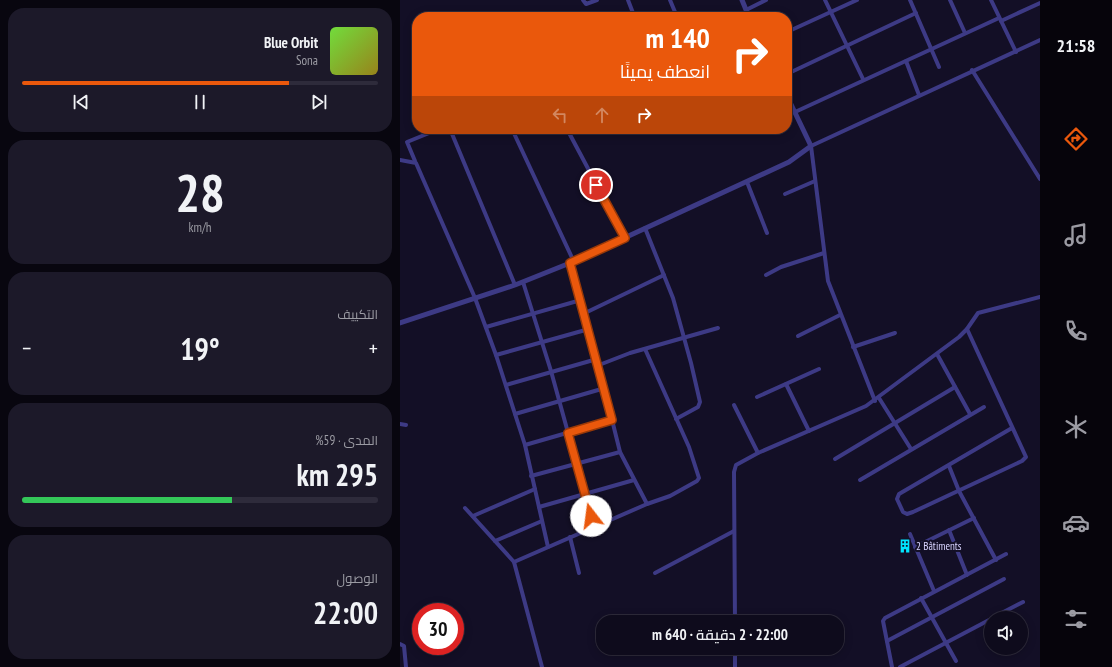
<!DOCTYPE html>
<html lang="ar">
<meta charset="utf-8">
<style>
body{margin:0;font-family:"PT Sans Narrow",Cairo,sans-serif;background:#1c1929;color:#f1f3f6;direction:rtl;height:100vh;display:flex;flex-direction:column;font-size:15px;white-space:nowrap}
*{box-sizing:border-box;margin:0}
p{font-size:13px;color:#9b9ba3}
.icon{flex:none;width:22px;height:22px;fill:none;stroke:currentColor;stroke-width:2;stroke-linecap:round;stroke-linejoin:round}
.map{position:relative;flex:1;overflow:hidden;direction:ltr}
.drawer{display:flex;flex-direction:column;gap:8px;padding:8px;background:#08060f;width:400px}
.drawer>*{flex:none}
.banner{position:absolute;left:12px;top:12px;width:380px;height:122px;border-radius:16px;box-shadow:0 2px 10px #0003,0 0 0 1px #2e2b3b;direction:rtl;background:#ea580c;color:#fff;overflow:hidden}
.buttons{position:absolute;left:584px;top:611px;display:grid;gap:8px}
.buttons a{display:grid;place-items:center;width:44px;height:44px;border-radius:50%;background:#0e0b1c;box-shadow:0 2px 10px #0003,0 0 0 1px #2e2b3b;font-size:20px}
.speed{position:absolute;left:12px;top:603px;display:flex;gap:8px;font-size:20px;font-weight:700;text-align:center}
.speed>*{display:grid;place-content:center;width:52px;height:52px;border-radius:50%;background:#0e0b1c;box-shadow:0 2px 10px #0003,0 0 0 1px #2e2b3b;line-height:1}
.speed .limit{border:6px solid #d22;background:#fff;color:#111}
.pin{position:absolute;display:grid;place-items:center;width:34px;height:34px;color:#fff;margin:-17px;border:2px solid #fff;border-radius:50%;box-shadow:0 1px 4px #0007}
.me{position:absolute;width:44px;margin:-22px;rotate:345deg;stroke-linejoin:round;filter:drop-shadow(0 0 3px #0008)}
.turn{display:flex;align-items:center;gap:14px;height:84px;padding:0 16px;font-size:18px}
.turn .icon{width:52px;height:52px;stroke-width:2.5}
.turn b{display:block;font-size:28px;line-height:34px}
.lanes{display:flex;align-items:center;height:38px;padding:0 16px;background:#0003;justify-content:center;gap:20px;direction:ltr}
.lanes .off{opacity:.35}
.big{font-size:30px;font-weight:600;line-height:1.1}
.drawer .card{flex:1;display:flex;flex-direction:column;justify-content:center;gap:6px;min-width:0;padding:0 14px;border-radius:16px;background:#1c1929}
.drawer .dial{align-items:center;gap:0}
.dial b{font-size:52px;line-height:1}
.song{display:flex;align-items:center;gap:12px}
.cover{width:48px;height:48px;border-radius:6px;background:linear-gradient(135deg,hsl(100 70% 55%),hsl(50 70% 35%))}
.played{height:4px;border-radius:2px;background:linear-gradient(90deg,#ea580c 75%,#2e2b3b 75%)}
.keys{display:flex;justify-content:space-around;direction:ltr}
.heat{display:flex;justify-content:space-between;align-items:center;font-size:22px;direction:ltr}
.charge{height:6px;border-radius:3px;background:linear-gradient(90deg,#34c759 59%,#2e2b3b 0)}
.trip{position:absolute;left:196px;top:615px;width:248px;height:40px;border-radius:16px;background:#0e0b1c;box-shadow:0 2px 10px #0003,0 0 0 1px #2e2b3b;font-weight:600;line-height:40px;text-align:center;direction:rtl}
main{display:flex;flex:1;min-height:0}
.tabs{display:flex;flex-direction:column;width:72px;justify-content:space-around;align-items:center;background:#06040b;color:#9b9ba3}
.tabs .icon{width:28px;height:28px}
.tabs .current{color:#ea580c}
.tabs b{font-size:18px;color:#f1f3f6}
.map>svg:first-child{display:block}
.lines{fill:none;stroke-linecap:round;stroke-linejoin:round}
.minor{stroke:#3d3a85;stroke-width:4}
.tertiary{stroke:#3d3a85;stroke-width:5}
.route-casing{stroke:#983908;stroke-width:10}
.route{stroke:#ea580c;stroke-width:7}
.labels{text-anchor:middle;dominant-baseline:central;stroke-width:4;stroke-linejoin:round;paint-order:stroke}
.poi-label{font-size:11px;fill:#d9d4ff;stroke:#130f26;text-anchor:start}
</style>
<main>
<nav class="tabs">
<b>21:58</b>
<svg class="icon current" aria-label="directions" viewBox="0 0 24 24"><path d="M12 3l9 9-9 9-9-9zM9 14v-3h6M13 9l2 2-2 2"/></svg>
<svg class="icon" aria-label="music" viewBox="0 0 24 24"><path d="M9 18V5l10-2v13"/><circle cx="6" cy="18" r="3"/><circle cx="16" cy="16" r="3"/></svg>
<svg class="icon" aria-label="phone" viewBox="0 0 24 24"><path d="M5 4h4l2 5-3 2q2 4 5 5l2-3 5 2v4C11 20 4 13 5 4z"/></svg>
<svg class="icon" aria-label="climate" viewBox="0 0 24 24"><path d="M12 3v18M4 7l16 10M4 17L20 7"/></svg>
<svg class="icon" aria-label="car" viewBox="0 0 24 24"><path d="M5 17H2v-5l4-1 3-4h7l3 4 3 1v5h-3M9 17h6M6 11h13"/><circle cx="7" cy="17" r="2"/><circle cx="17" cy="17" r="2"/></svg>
<svg class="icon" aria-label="filters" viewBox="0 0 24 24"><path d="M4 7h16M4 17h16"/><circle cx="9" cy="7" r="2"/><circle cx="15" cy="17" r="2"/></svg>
</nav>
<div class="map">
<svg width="640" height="667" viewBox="0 0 640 667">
<rect width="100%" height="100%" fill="#130f26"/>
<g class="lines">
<g class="minor">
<polyline points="183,0 186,4 197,0"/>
<polyline points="228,0 233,13 229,17"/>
<polyline points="270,0 275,12"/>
<polyline points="425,0 463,79"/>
<polyline points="510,0 539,67"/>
<polyline points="550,0 565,33"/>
<polyline points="591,0 616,52"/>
<polyline points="346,10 366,0"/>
<polyline points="601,21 640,3"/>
<polyline points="387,32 457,0"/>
<polyline points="506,61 519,95"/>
<polyline points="572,70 640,179"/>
<polyline points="387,74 516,13"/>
<polyline points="395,112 599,18"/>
<polyline points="50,129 115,285"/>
<polyline points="112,129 174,262"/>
<polyline points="167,129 225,238"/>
<polyline points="340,129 341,129"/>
<polyline points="0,160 16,163 75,298 96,355 125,445 148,547"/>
<polyline points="15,161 7,142 39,129"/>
<polyline points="347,182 367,233"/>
<polyline points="385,194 415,181"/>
<polyline points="245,228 273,298 291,363 300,402 298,407 276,419"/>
<polyline points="170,263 187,319 220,452 247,504"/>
<polyline points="366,275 381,267 424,253"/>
<polyline points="123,282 151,371 194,527"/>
<polyline points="185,313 264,275"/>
<polyline points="86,327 181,300"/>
<polyline points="567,329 626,457 622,461 513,512 507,514 503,512 497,499 499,494 612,428"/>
<polyline points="398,336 440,315"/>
<polyline points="453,347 495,333"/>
<polyline points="537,354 570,414"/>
<polyline points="96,355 189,329"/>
<polyline points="199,365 230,353 318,328"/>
<polyline points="386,384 409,431"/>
<polyline points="106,385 197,359"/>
<polyline points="357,397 419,369"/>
<polyline points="479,398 511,449"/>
<polyline points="475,401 428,281 411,146 640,40"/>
<polyline points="334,405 358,453"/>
<polyline points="115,414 205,388"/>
<polyline points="0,424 6,425"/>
<polyline points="125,445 212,420"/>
<polyline points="435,459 555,387"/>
<polyline points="549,466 559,491 596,560"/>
<polyline points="131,476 220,452"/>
<polyline points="460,480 584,407"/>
<polyline points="139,507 234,480"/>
<polyline points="65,508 114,562 142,667"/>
<polyline points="73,516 135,489"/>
<polyline points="549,530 567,575"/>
<polyline points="510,534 534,591"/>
<polyline points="170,537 179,573"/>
<polyline points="95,541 142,521"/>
<polyline points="515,547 574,518"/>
<polyline points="114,562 247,504 270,496 297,481 299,478 289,447 245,349"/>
<polyline points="255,573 334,531"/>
<polyline points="521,598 556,661"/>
<polyline points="592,618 623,602"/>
<polyline points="335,622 334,472 336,465 358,453 466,406 559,337 567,329 578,313 640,297"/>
<polyline points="487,641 604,579"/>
<polyline points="0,644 4,646 6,667"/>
<polyline points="335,648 335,667"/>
<polyline points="492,667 483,621 485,618 606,554"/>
<polyline points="500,667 591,619"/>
</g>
<g class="tertiary">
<polyline points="342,0 349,17"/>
<polyline points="0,323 115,285 170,263 389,162 411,146 387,96"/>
</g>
</g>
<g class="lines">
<g class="route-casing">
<polyline id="route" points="191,516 168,433 212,420 170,263 225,238 196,185"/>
</g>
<use href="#route" class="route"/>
</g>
<defs>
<g id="building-bare" transform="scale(1.08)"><path d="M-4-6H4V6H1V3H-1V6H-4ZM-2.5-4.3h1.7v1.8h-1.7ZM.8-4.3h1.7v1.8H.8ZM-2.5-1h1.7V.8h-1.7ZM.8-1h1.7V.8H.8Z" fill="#00e5ff" stroke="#130f26" stroke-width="2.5" paint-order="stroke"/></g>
</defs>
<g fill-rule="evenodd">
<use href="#building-bare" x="505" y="546"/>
</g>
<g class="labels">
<g class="poi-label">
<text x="516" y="546">2 Bâtiments</text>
</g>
</g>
</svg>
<div class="buttons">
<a><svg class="icon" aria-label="sound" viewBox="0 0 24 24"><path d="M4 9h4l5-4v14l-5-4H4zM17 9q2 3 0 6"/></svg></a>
</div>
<div class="speed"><div class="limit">30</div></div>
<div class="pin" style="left:196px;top:185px;background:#d93025"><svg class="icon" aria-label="arrive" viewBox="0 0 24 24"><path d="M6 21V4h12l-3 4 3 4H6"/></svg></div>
<svg class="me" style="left:191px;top:516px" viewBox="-20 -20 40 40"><circle r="19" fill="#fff"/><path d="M0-13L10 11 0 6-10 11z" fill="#ea580c"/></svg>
<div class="trip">22:00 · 2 دقيقة · 640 m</div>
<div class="banner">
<div class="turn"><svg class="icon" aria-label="right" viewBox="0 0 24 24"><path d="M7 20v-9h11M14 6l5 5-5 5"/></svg><div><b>140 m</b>انعطف يمينًا</div></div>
<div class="lanes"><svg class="icon off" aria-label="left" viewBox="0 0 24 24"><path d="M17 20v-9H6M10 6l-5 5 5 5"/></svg><svg class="icon off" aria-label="ahead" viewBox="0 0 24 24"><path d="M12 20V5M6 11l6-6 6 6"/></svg><svg class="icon" aria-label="right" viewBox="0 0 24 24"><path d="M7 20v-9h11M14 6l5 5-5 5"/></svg></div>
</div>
</div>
<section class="drawer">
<div class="card">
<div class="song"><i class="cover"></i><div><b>Blue Orbit</b><p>Sona</p></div></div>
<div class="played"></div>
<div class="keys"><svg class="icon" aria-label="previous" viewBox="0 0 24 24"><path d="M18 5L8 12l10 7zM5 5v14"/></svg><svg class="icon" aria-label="pause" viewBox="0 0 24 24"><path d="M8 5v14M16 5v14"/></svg><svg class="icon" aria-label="next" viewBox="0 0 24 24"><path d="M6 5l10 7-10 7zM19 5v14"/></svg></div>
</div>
<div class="card dial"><b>28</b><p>km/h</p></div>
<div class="card"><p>التكييف</p>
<div class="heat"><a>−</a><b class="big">19°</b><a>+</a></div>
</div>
<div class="card"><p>المدى · 59%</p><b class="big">295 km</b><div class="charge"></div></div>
<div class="card"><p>الوصول</p><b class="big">22:00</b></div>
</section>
</main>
